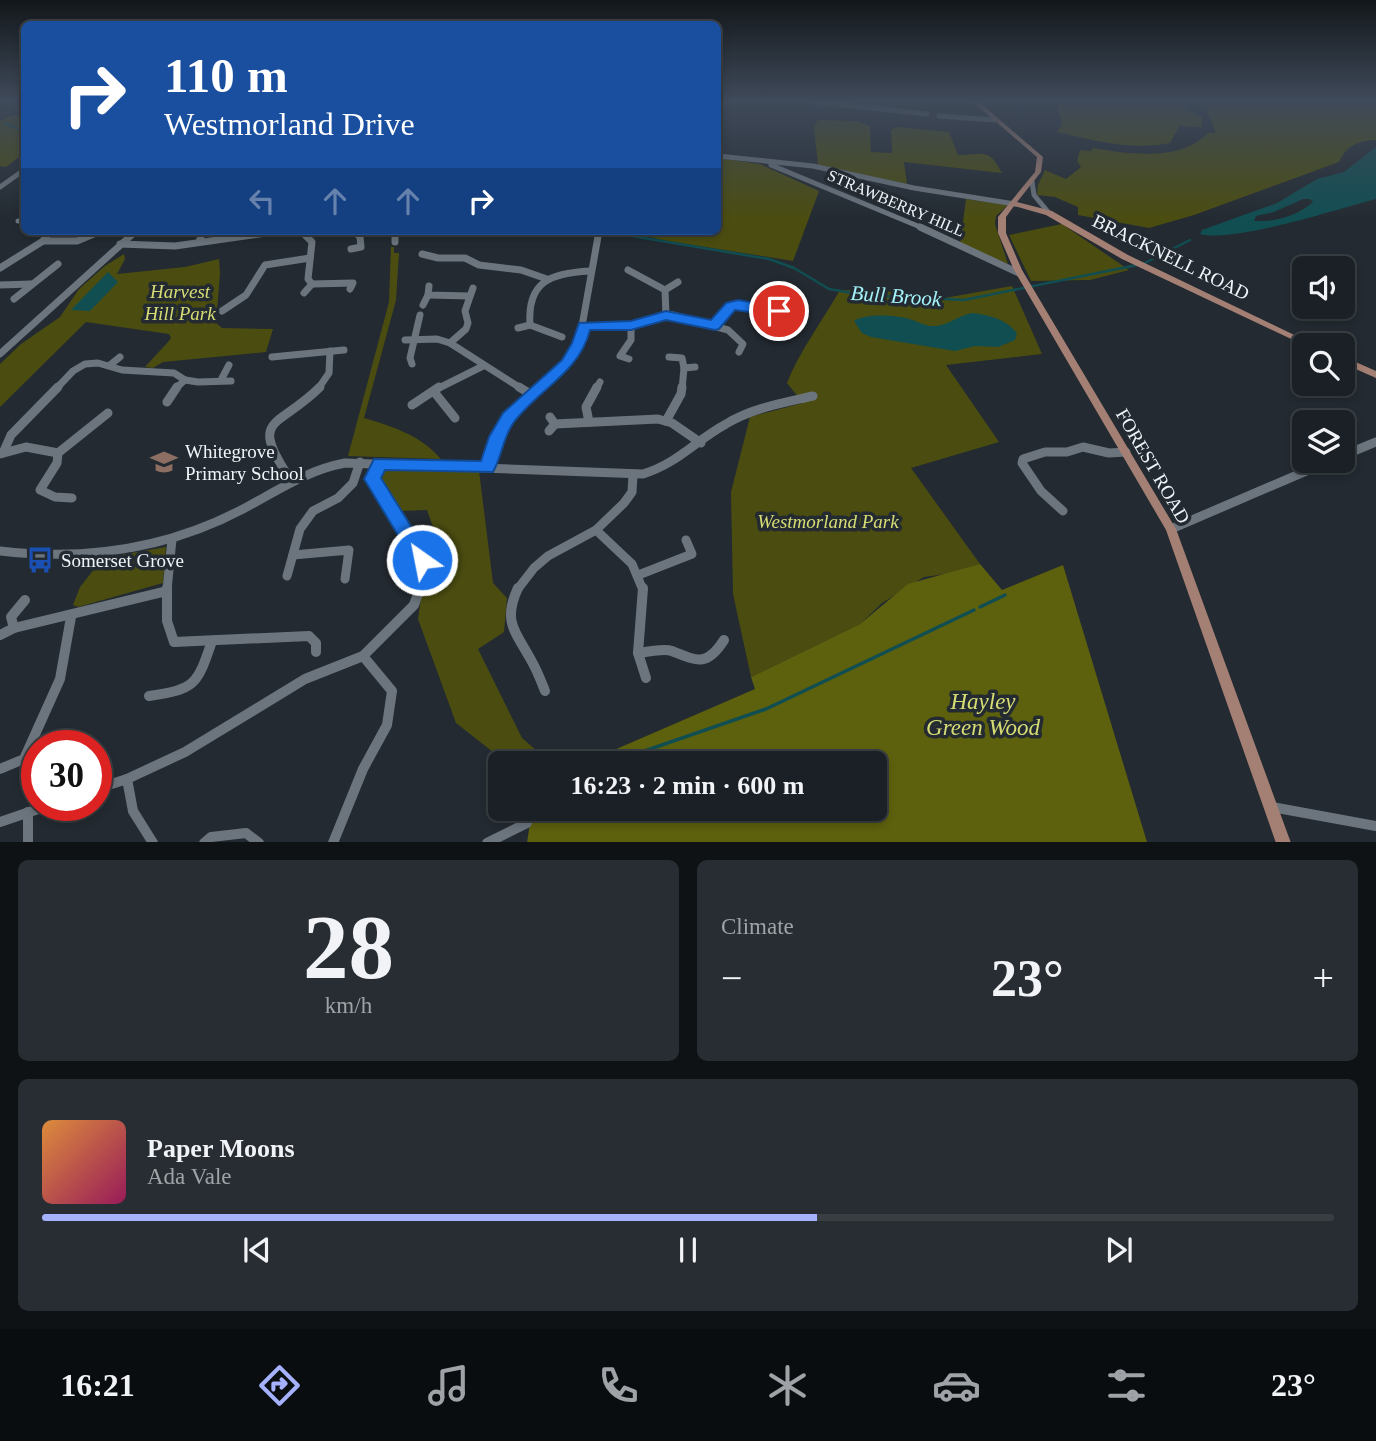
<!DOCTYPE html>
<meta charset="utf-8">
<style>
body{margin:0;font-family:Georgia,serif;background:#272d32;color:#f1f3f6;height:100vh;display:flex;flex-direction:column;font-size:26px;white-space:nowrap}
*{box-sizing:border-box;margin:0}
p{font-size:23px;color:#9fa3a7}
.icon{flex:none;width:38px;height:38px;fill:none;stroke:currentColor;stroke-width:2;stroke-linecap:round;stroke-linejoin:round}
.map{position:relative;height:842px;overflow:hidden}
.sheet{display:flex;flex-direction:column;gap:18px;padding:18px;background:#0e1214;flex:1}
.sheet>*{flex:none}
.guide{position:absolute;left:21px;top:21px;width:700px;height:214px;border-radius:10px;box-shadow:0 4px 10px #0003,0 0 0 2px #383e42;background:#1a4fa0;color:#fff;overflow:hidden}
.fabs{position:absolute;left:1292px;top:256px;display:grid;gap:14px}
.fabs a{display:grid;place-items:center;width:63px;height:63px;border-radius:10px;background:#1a2025;box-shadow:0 4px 10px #0003,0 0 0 2px #383e42;font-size:35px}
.speed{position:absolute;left:21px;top:730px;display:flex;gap:14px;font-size:35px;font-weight:700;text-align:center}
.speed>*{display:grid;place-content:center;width:91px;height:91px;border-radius:50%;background:#1a2025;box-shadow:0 4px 10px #0003,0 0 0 2px #383e42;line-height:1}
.speed .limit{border:10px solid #d22;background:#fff;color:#111}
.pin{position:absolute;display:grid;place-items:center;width:60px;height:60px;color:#fff;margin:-30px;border:4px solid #fff;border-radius:50%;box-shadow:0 2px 7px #0007}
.me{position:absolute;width:77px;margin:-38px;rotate:327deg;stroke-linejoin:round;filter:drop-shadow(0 0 5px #0008)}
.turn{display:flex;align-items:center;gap:24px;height:147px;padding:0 28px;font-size:32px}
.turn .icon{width:91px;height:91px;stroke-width:2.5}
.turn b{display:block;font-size:49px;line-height:60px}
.lanes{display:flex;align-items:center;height:66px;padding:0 28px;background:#0003;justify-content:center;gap:35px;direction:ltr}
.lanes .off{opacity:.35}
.big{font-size:52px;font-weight:700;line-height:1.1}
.sheet .widget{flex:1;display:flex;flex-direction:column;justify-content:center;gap:10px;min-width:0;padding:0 24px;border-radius:10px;background:#272d32}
.sheet .dial{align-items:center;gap:0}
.dial b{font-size:91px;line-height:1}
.song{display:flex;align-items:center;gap:21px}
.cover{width:84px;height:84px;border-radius:10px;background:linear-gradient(135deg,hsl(30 70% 55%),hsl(330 70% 35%))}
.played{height:7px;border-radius:4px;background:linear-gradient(90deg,#a5b1fc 60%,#383e42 60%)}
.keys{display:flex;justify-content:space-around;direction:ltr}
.heat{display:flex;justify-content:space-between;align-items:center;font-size:38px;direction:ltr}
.sheet .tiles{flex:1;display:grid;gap:18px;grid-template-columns:1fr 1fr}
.widget:last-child{grid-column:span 2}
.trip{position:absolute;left:488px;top:751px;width:399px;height:70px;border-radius:10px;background:#1a2025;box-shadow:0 4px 10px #0003,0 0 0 2px #383e42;font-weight:700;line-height:70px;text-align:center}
.dock{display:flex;height:112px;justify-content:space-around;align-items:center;background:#0a0d0f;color:#9fa3a7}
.dock .icon{width:49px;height:49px}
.dock .current{color:#a5b1fc}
.dock b{font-size:32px;color:#f1f3f6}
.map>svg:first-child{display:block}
.green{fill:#4b4d10}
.forest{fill:#5d600c}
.water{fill:#114e52;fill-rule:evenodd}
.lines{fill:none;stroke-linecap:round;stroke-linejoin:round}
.stream-far2{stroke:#114e52;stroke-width:2}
.stream-far1{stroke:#114e52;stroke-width:2.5}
.stream{stroke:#114e52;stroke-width:3.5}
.minor-far3{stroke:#6c757e;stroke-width:5}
.minor-far2{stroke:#6c757e;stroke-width:7}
.minor-far1{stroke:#6c757e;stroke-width:9}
.minor{stroke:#6c757e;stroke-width:10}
.major{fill:#a47f73;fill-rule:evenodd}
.route{fill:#1a73e8;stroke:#114b97;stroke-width:2}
.labels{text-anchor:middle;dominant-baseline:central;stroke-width:7;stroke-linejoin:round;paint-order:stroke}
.far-street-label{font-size:16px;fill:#f0f5fa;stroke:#232a31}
.street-label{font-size:19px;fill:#f0f5fa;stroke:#232a31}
.park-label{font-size:19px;font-style:italic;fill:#d7dd74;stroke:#232a31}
.poi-label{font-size:19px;fill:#f0f5fa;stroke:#232a31;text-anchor:start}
.water-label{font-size:21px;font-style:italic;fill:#a3f2f9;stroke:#232a31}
.near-park-label{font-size:23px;font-style:italic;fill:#d7dd74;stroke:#232a31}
</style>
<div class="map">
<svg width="1376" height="843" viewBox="0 0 1376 843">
<rect width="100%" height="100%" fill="#232a31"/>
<g class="green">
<path d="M1056 102H1177L1202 118V127L1179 126 1170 143C1131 151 1094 140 1057 132L1062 124Z"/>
<path d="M1210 102H1376V140C1358 141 1347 145 1339 162L1194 215 1149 228 1078 215V207L1055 197 1037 195 1038 185 1045 170 1066 179 1081 167 1077 161 1080 150 1091 151 1093 148C1130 154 1180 162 1208 133H1216L1207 110Z"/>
<polygon points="13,115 24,115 24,153 6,167 0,166 0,121"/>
<path d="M818 120 856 121 870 126 871 152 892 153 891 130 896 127 949 132 958 155C985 154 989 148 1002 173L904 162 907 184 818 165 814 127Z"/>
<polygon points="718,158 760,164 819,191 793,261 662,240 627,231 718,231"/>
<polygon points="966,199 1008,205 996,216 995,224 1008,264 960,245"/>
<polygon points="1062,224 1129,270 1090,280 1031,281 1009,235"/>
<path d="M391 247H394V253H399L396 300 364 418C394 427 420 435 441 459L348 456 389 302Z"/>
<polygon points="124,254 125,259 117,274 185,267 219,259 220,274 216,323 222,328 273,329 266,352 163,362 153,368 145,367 168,342 171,338 169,334 86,322 0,407 0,364 21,344 60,317 79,289 105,266"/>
<path d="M1012 286 1042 354 946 365 999 442 911 468 980 564 952 573 924 577 882 603 860 624 751 677 733 594 731 492 750 417 803 403 787 383C799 352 823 320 840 290L886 291 939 299Z"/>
<polygon points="390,469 479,471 493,583 507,598 504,632 478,649 522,738 551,763 507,763 456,723 418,619 425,572 447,567 427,510 400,511 380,480 383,472"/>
<polygon points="166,547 163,583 78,607 73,605 80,587 103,558"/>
</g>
<polygon class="forest" points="980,564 1002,590 1063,565 1147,842 527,843 532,809 875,808 875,763 584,763 755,689 751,677 860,624 908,584"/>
<g class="water">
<path d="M1376 147V199C1337 209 1235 243 1200 234L1202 230 1277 203 1317 179 1344 172ZM1303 199H1310L1313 202C1297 216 1275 222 1254 221L1256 216 1274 212Z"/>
<polygon points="108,272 118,282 90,311 71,310"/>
<path d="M972 313C989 315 1006 319 1017 333L1015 340 998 347 975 346 955 351 871 337 862 333 854 321C866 313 895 315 909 319 918 321 925 327 935 326 947 326 959 315 972 313Z"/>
</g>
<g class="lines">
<polyline class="stream-far2" points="6,124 24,131"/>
<g class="stream-far1">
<polyline points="602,231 769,259 794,268 829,289 864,295 964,300 1137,265"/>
<polyline points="1143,264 1190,240"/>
</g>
<g class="stream">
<polyline points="980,607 1005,595"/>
<polyline points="610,763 766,709 974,610"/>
</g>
<g class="minor-far3">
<polyline points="816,102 927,114"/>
<polyline points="939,116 995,120"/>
<polyline points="718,156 813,166 914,188 1015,204"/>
<polyline points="771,165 925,229"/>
<polyline points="1032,181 1034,195 1049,213"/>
<polyline points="0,187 24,170"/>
<polyline points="18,221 24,221"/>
</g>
<g class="minor-far2">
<polyline points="920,227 1019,273"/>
<polyline points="294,231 303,233 312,242 308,279 312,284 353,283 350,289"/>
<polyline points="395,231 395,242"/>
<polyline points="43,241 77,241 101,231"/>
<polyline points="199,242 203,231"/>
<polyline points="120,244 175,246 280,231"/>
<polyline points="351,249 361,247 360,237 354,231"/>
<polyline points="422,254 438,258 465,258 479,265 521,270 547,279"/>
<polyline points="0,268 43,241 50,231"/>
<polyline points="628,270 665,290 666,316"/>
<polyline points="0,285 31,284"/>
<polyline points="429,286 428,295 469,296"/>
<polyline points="665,290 678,282"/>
<polyline points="304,293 312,284"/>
<polyline points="14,299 58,264"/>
<polyline points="423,305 428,295"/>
<polyline points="222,311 246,295 265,265 310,258"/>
<polyline points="783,317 779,311 786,306"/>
<polyline points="584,326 631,325 673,315 728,330 743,344 739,352"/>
<polyline points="714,326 730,306 748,305 779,311"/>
<polyline points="518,328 530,325"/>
<path d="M562 337 530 325C527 281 551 273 590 271"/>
<polyline points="405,340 437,339 450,343 522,389"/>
<polyline points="450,343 466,329 468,323 465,311 473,288"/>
<polyline points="0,354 136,231"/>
<polyline points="272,357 344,350"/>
<polyline points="669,357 682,358 684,368"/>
<polyline points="629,359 620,356 631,340 631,325"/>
<polyline points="412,364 410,358 420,315"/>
<polyline points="110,365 120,357"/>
<polyline points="221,380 229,365"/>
<polyline points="56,389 73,371 85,364 98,363 122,370 174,373 185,380 198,382 231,381"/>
<polyline points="175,389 185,380"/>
<polyline points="318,389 329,373 330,351"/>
<polyline points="437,389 483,366"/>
<polyline points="540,389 567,364 579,343 599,231"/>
<polyline points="596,389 600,382"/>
<polyline points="682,389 684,368 695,367"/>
</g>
<g class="minor-far1">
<polyline points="519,387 532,395"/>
<polyline points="435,393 455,418"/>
<polyline points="167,402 177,387"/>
<polyline points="412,405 439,387"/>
<polyline points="666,421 681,394 682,387"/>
<polyline points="589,422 586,407 597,387"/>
<polyline points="555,424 658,419 672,423 701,443"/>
<polyline points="549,431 555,424 550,417"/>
<polyline points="3,453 11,435 58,387"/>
<polyline points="58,453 57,463 40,490 55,497 72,498"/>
<polyline points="0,454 26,447 58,453 108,413"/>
<polyline points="1342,456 1376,442"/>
<polyline points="380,463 372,479 422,560 423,579 419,590"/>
<path d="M487 468C501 424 508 418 542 387"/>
<path d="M292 482C247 415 277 430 320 387"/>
<polyline points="1063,511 1041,491 1022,463 1023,459 1045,452 1067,452 1083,447 1109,453 1126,452"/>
<polyline points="1171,529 1332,460"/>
<polyline points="596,530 632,564 643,590"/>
<path d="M0 551C85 561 167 549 243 509 277 491 307 470 345 463L643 474C678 463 695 441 726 424 752 408 783 403 813 396"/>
<polyline points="293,555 349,550 345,579"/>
<polyline points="641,574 692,554 686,540"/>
<polyline points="287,576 300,529 313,511 338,498 353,483 360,462"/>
<polyline points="167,590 172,539"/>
<polyline points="517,590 534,568 548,556 596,530 624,503 632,492 633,475"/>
</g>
<g class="minor">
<polyline points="167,588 167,621 174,642 309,636 316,643 316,652"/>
<path d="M518 588C502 622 516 632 531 660 537 670 541 681 545 691"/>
<path d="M643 588 638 653C648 652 663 648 672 651 697 661 707 667 724 640"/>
<polyline points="14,628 11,617 25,600"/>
<polyline points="0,635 14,628 167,591"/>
<polyline points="638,653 646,678"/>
<path d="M149 696C196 689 197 685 212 641"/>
<polyline points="24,759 37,754"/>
<polyline points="0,769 24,759 60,679 71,617"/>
<polyline points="127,779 133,811 153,843"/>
<polyline points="96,789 127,779 185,752 305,679 363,656 414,605 420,588"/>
<polyline points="1272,807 1376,826"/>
<polyline points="28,812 28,843"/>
<polyline points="0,822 50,805"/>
<polyline points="204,843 211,837 246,833 259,843"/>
<polyline points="333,843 363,769 387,725 392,691 363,656"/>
<polyline points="487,843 527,823"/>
</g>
<g class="major">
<polygon points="973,102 979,102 1043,157 1041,172 1017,202 1052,211 1128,255 1315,345 1304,345 1122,259 1046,215 1014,206 1006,217 1006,233 1022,270 1176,529 1291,843 1276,843 1166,530 1014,270 998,233 998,217 1035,172 1037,157"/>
<polygon points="1342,356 1376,371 1376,378 1342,363"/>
</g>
</g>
<linearGradient id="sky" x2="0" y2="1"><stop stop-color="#13171b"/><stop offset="0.46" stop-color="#3f4a5a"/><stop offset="1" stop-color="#3f4a5a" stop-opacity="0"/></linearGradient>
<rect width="1376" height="220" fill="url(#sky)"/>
<path class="route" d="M738 300 779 307 785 311 779 316 735 310 719 329 715 330 666 320 631 330H590C579 373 539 389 514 422 503 437 502 456 493 472L385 470 381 478 432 560 429 565 422 568 416 565 364 479 374 459 481 461 489 437 503 413 562 360 572 343 579 323 631 321 666 311 711 320 726 303Z"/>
<defs>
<g id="school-bare" transform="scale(2.1)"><path d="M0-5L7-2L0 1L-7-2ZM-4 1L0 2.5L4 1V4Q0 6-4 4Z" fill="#8d6e63" stroke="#232a31" stroke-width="2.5" paint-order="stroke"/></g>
<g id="bus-bare" transform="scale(2.1)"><path d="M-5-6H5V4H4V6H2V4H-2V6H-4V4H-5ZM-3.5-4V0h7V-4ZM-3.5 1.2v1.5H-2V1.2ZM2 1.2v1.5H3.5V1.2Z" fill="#1a4fb4" stroke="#232a31" stroke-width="2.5" paint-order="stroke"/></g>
</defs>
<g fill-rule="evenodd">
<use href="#school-bare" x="164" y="462"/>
<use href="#bus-bare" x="40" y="560"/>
</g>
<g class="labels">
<g class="far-street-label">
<text transform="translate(896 203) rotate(23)">STRAWBERRY HILL</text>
</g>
<g class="street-label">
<text transform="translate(1171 257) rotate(26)">BRACKNELL ROAD</text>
<text transform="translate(1153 466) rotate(60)">FOREST ROAD</text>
</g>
<g class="park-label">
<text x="180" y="291">Harvest<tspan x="180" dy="22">Hill Park</tspan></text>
<text x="828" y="521">Westmorland Park</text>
</g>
<g class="poi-label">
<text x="185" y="451">Whitegrove<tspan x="185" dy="22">Primary School</tspan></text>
<text x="61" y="560">Somerset Grove</text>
</g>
<g class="water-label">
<text transform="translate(896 296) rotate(4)">Bull Brook</text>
</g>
<g class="near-park-label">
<text x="983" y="701">Hayley<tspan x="983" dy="26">Green Wood</tspan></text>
</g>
</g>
</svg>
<div class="fabs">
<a><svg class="icon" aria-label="sound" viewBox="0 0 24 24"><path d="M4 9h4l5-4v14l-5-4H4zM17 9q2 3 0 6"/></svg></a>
<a><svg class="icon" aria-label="search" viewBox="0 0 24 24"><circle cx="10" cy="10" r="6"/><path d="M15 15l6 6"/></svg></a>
<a><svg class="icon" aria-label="layers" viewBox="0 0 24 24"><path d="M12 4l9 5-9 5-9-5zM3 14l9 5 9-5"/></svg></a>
</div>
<div class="speed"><div class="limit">30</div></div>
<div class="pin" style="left:779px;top:311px;background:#d93025"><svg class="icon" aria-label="arrive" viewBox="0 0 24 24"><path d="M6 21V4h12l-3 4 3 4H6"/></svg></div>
<svg class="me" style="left:422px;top:560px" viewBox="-20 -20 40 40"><circle r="17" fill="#1a73e8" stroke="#fff" stroke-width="3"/><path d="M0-11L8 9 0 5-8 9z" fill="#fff"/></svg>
<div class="trip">16:23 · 2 min · 600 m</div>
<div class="guide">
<div class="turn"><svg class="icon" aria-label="right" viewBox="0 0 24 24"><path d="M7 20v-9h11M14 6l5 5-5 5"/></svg><div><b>110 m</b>Westmorland Drive</div></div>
<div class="lanes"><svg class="icon off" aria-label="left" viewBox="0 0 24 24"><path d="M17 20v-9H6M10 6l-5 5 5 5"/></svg><svg class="icon off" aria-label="ahead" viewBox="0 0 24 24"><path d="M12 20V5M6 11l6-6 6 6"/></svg><svg class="icon off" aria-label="ahead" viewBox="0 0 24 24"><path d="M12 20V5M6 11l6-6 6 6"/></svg><svg class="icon" aria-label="right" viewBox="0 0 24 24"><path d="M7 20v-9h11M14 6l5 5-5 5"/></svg></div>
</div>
</div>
<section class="sheet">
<div class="tiles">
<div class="widget dial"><b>28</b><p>km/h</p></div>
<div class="widget"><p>Climate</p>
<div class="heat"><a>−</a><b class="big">23°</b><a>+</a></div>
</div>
<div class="widget">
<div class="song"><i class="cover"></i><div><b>Paper Moons</b><p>Ada Vale</p></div></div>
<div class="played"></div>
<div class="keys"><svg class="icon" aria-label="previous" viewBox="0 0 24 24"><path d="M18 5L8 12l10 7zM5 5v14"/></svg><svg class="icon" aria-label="pause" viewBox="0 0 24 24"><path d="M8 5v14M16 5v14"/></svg><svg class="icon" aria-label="next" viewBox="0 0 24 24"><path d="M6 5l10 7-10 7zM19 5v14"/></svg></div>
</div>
</div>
</section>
<nav class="dock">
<b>16:21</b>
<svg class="icon current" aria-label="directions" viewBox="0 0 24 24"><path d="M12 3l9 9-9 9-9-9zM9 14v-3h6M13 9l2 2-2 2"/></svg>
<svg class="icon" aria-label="music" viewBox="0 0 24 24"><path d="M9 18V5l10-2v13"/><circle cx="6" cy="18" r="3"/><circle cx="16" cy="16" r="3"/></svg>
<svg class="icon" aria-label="phone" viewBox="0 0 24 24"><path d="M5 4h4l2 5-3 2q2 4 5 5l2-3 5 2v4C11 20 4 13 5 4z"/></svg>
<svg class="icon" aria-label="climate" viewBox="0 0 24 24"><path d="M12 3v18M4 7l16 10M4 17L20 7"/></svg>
<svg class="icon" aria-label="car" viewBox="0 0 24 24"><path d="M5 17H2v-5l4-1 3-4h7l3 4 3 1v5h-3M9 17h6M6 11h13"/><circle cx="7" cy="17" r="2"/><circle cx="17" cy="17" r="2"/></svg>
<svg class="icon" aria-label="filters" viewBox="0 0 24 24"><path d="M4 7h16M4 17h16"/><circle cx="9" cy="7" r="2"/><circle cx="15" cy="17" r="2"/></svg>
<b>23°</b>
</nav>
